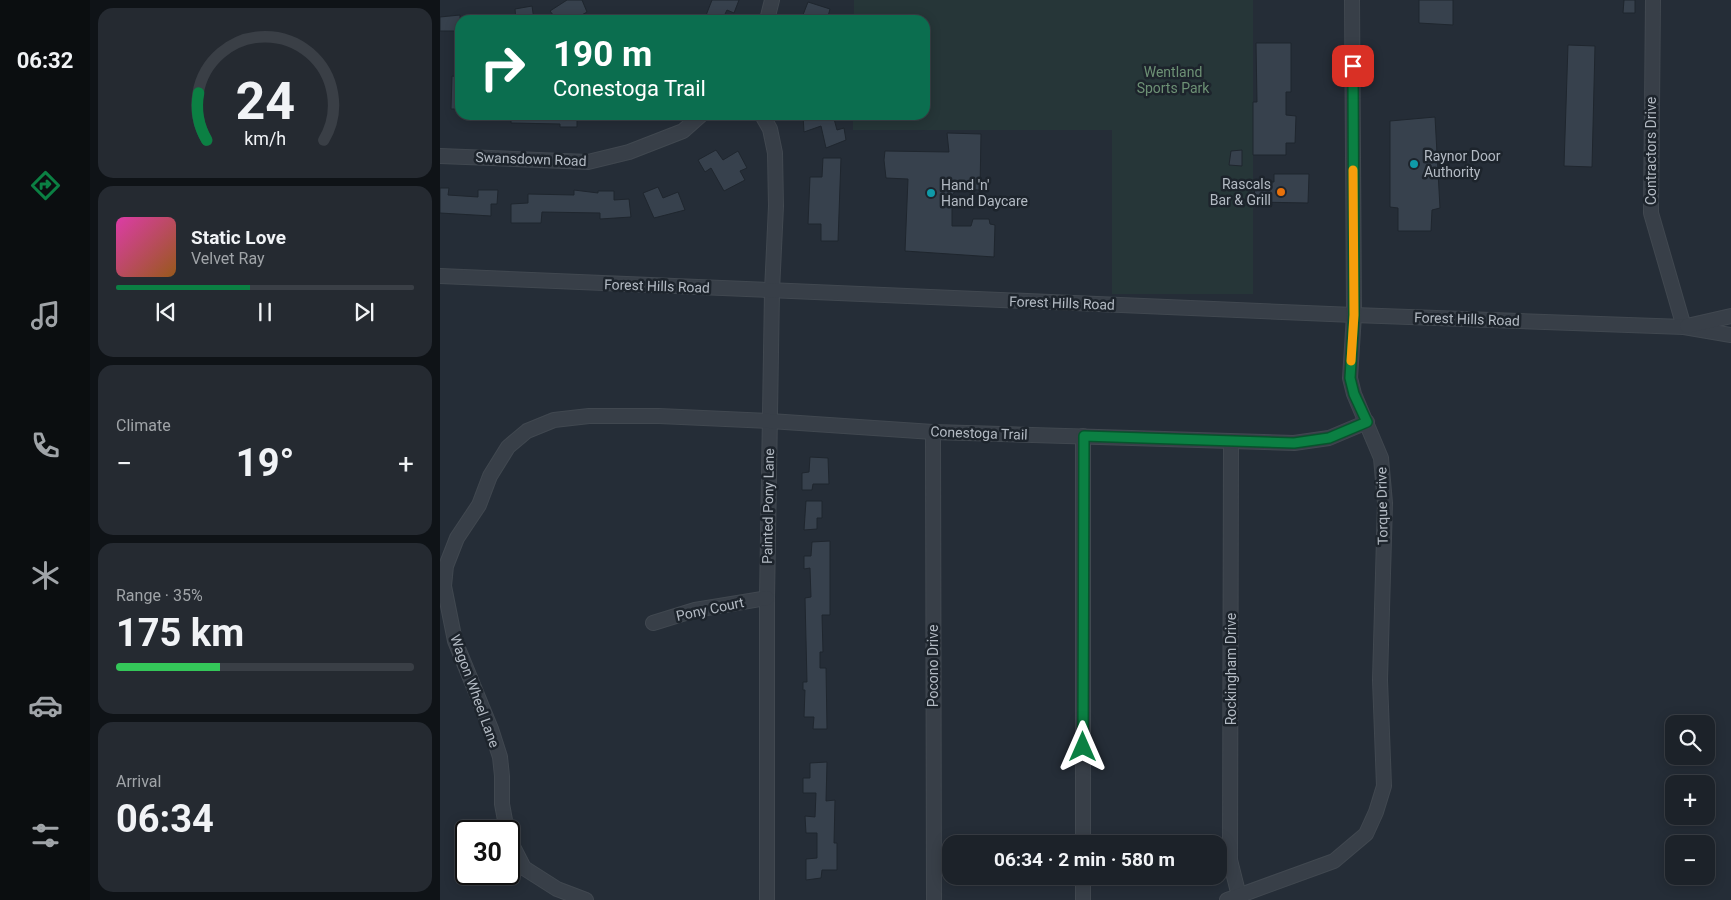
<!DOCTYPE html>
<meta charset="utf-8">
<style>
body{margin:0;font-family:Roboto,sans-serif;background:#252a31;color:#f1f3f6;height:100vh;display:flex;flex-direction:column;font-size:19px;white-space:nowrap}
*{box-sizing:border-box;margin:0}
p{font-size:16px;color:#a0a4a8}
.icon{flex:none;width:28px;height:28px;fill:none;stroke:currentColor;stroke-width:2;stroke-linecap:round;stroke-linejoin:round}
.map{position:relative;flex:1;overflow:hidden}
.details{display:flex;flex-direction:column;gap:8px;padding:8px;background:#0f1317;width:350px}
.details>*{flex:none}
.top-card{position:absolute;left:15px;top:15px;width:475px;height:105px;border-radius:15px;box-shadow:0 2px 12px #0003,0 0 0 1px #3a3f46;background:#0b6e4f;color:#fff;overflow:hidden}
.buttons{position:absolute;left:1225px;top:715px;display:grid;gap:10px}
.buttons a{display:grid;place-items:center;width:50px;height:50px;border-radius:10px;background:#1c2229;box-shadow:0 2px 12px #0003,0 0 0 1px #3a3f46;font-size:25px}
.speed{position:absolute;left:15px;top:820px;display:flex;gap:10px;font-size:25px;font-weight:700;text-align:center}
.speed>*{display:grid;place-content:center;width:65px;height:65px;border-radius:50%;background:#1c2229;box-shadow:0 2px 12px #0003,0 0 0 1px #3a3f46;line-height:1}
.speed .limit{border:2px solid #111;border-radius:8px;background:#fff;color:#111}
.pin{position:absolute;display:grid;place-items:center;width:42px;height:42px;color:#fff;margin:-21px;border-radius:10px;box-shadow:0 2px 8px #0006}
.me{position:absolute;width:55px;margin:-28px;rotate:0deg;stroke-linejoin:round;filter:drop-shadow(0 0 4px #0008)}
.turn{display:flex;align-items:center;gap:18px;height:105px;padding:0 15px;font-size:22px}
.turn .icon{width:65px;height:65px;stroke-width:2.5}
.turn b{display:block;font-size:35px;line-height:42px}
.big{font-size:38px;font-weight:700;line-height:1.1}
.details .widget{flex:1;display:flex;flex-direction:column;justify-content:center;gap:8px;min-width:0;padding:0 18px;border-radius:15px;background:#252a31}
.details .dial{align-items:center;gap:0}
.dial svg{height:130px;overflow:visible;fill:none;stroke:#3a3f46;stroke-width:7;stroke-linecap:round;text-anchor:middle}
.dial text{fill:#f1f3f6;stroke:none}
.song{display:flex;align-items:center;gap:15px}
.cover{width:60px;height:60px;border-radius:8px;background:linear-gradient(135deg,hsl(320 70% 55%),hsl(30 70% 35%))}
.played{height:5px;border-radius:2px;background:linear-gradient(90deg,#0b8043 45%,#3a3f46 45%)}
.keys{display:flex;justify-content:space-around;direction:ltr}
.heat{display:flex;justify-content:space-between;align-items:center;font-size:28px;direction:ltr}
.charge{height:8px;border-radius:4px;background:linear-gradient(90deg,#34c759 35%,#3a3f46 0)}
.trip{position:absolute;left:502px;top:835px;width:285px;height:50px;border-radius:15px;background:#1c2229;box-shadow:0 2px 12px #0003,0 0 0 1px #3a3f46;font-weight:700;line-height:50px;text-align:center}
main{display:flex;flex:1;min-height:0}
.tab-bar{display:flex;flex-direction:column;width:90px;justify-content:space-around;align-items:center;background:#0b0e10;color:#a0a4a8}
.tab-bar .icon{width:35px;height:35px}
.tab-bar .active{color:#0b8043}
.tab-bar b{font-size:22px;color:#f1f3f6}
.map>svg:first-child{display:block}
.green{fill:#263638}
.building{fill:#37414d;stroke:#1f262e}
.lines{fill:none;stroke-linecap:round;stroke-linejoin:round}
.minor-casing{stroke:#414850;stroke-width:16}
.minor{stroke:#383f48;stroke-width:14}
.route-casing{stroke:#07532c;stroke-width:12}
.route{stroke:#0b8043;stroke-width:9}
.slow{stroke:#f59e0b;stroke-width:9}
.culture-dot{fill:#0f9aa8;stroke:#1d242c;stroke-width:2}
.food-dot{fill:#e8710a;stroke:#1d242c;stroke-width:2}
.labels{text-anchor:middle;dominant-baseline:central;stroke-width:5;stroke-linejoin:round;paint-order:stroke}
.park-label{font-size:14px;fill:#6d9175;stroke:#1d242c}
.street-label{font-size:14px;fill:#b3bac3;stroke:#1d242c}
.poi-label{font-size:14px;fill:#b3bac3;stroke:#1d242c;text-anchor:start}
</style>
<main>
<nav class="tab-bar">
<b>06:32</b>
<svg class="icon active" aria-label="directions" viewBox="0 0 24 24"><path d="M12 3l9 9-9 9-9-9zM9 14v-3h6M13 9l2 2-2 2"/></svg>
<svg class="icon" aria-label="music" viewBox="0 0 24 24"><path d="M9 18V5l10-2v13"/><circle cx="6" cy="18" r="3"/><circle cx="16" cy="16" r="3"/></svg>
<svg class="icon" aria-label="phone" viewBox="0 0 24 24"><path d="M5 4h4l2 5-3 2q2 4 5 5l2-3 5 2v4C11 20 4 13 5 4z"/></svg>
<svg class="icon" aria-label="climate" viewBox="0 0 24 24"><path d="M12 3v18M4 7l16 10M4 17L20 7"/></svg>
<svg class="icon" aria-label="car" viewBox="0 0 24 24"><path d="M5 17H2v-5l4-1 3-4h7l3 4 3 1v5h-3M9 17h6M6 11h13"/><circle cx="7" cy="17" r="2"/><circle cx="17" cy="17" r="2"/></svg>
<svg class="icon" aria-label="filters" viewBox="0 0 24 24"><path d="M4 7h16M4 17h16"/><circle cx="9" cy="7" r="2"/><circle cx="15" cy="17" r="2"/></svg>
</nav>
<section class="details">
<div class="widget dial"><svg viewBox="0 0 100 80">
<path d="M14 69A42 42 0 1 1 86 69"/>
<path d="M14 69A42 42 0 0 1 9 40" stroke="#0b8043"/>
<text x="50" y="56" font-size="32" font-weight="700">24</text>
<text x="50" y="72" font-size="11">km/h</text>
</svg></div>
<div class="widget">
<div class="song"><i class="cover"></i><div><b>Static Love</b><p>Velvet Ray</p></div></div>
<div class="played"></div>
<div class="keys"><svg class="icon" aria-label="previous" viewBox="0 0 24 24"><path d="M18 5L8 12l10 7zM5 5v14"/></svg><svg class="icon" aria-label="pause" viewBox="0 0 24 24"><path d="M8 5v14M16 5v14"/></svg><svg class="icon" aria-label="next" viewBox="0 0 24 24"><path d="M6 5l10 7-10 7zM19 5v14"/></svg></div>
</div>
<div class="widget"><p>Climate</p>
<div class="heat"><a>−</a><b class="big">19°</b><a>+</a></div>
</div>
<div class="widget"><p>Range · 35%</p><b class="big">175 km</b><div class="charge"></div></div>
<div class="widget"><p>Arrival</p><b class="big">06:34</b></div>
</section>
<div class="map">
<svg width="1291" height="900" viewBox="0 0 1291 900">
<rect width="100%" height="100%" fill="#252d37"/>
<polygon class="green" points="414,0 813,0 813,294 672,294 672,130 413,130 413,115 485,115 485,20 414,20"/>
<g class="building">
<polygon points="127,0 142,0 147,12 133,20 117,20 110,11"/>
<polygon points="272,0 299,0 294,13 287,10 282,20 271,20 265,18"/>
<polygon points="979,0 1013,0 1013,25 979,23"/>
<polygon points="1184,0 1195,0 1195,13 1183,13"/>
<polygon points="368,2 390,9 387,20 361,20"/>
<polygon points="92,6 94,20 76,20 75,9"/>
<polygon points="20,15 20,31 0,31 0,17"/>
<polygon points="816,43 851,43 851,92 846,92 846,115 856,116 855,143 846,143 846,155 813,155 813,102 817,102"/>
<polygon points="1128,45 1155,46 1152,167 1124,166"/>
<polygon points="12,76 20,77 20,109 11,109"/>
<polygon points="71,115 137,115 137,127 120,127 120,124 71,123"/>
<polygon points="363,115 393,115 397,130 404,128 406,140 386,148 381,126 364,132"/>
<polygon points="995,117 1000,208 992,210 991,231 958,231 958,208 950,207 950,121"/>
<polygon points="507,133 541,134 540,190 517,189 512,195 512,226 531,226 533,219 549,219 550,224 555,225 554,257 465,251 468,179 446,178 444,160 445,151 509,152"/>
<polygon points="276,150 283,160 298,151 307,168 300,171 305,180 284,191 271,168 265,172 258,160"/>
<polygon points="802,150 802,166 789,165 791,151"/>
<polygon points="383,158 401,158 398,241 381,241 381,224 368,224 370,177 382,177"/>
<polygon points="834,174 869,174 868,203 814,202 815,182 834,182"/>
<polygon points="218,187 223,198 238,192 245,210 214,218 203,193"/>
<polygon points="0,188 9,188 8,195 38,197 38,190 58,190 57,204 51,204 51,216 0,213"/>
<polygon points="134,190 158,193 158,191 174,191 174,200 189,199 191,217 160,219 160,213 102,212 101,223 71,223 71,204 88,203 88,194 134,195"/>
<polygon points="370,457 388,458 389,484 373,484 372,490 362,490 362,473 369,472"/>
<polygon points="366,501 382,501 382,518 377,518 377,529 364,530"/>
<polygon points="390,541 390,615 382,615 383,652 380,652 380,668 386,668 387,729 373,729 374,717 364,717 365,690 363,690 363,682 367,682 365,598 371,597 370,568 364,569 364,556 371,556 372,542"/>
<polygon points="387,762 386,801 395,800 394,843 397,843 397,870 382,870 381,878 366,880 366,859 377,858 377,833 366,833 365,816 375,817 376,793 363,793 363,778 370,778 370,763"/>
</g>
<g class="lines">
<g class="minor-casing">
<g id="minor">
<polyline points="1213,0 1211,213 1244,327"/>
<polyline points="327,20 332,0"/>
<polyline points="322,115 330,129 335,153 336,206 332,291 327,598 327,900"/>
<polyline points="0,156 148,162 189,152 243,131 261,115"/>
<polyline points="0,276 914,315 1244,327 1291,335"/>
<polyline points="1247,326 1291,316"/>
<polyline points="493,432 494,900"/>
<polyline points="791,442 790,860 799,896"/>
<polyline points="213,623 255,610 327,598"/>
<polyline points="67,831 62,804 62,776 60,757 51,729 15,641 4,586 6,566 17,538 39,505 50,476 68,447 87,431 114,420 149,416 219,416 330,421 493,432 854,443 889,438 927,422"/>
<polyline points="69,839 84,868 117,889 146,900"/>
<polyline points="643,844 643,436"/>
<polyline points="643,900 643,876"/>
<polyline points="787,900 894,861 926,834 936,812 944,786 940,680 945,503 941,458 914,394 910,378 914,315 912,0"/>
</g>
</g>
<use href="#minor" class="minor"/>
</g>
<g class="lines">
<g class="route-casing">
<polyline id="route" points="643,747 644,436 854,443 889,438 927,422 914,394 910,378 914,315 913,66"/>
</g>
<use href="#route" class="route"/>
<polyline class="slow" points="911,361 914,315 913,170"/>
</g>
<g class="culture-dot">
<circle cx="974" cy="164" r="5"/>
<circle cx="491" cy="193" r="5"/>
</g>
<circle class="food-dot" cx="841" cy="192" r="5"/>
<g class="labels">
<g class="park-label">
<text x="733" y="72">Wentland<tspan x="733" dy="16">Sports Park</tspan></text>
</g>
<g class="street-label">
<text transform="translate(1211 151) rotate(-90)">Contractors Drive</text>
<text transform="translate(91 159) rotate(2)">Swansdown Road</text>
<text transform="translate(217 286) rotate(2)">Forest Hills Road</text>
<text transform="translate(622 303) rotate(2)">Forest Hills Road</text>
<text transform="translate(1027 319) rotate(2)">Forest Hills Road</text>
<text transform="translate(539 433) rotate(2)">Conestoga Trail</text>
<text transform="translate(328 506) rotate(-89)">Painted Pony Lane</text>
<text transform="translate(942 506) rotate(-91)">Torque Drive</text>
<text transform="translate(270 609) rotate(-12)">Pony Court</text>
<text transform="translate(493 666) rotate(-90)">Pocono Drive</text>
<text transform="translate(791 669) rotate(-90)">Rockingham Drive</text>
<text transform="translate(35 691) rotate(70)">Wagon Wheel Lane</text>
</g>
<g class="poi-label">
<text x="984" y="156">Raynor Door<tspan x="984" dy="16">Authority</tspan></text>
<text x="831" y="184" text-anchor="end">Rascals<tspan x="831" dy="16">Bar &amp; Grill</tspan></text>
<text x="501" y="185">Hand 'n'<tspan x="501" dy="16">Hand Daycare</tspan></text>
</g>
</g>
</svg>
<div class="buttons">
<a><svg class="icon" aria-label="search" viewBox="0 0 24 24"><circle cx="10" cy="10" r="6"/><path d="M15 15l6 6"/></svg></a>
<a>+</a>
<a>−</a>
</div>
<div class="speed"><div class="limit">30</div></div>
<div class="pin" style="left:913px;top:66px;background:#d93025"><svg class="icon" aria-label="arrive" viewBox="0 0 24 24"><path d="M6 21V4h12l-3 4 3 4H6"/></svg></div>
<svg class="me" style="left:643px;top:747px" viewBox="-20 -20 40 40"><path d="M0-17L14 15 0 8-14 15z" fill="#0b8043" stroke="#fff" stroke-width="4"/></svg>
<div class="trip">06:34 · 2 min · 580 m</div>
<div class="top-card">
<div class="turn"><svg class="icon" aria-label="right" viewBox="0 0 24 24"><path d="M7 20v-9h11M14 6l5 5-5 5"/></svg><div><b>190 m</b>Conestoga Trail</div></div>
</div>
</div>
</main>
